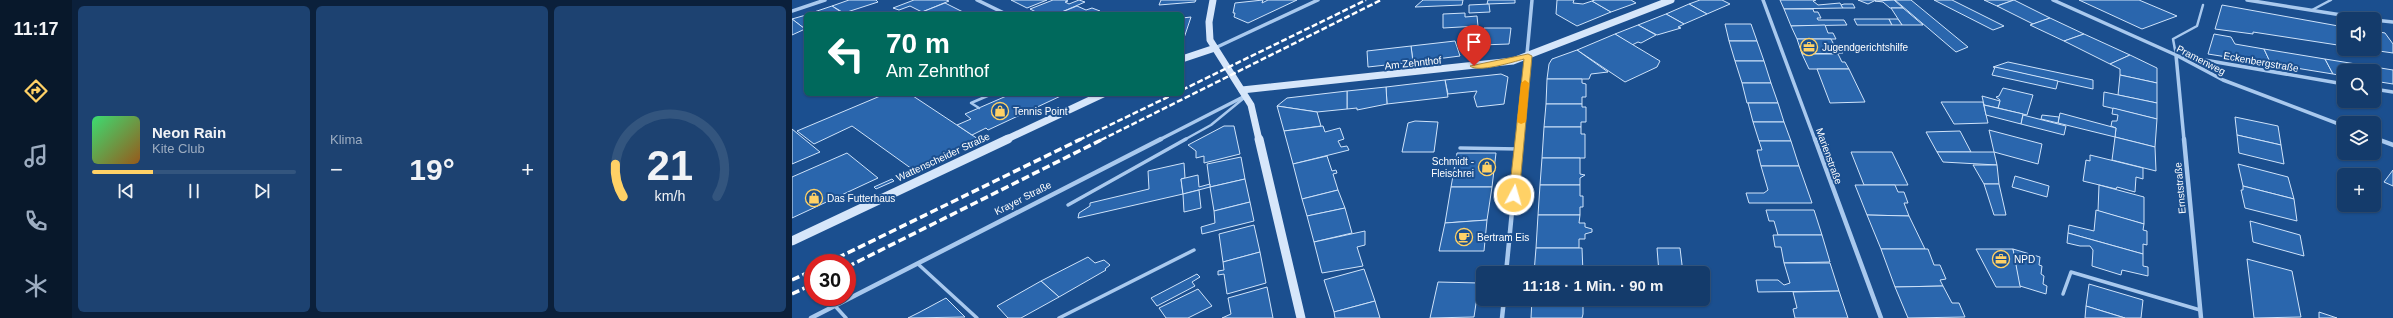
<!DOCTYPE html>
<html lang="de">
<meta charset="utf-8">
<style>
body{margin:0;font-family:Arial,sans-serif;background:#1d4271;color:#f1f3f6;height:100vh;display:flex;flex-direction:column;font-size:15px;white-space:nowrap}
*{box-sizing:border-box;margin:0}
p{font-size:13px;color:#9dadc1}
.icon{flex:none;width:22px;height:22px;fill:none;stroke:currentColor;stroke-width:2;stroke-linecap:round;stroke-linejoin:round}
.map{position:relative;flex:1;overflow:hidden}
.details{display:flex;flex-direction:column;gap:6px;padding:6px;background:#0b203b;width:720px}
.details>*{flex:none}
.banner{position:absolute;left:12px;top:12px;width:380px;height:84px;border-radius:6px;box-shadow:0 1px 3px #0004,0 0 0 1px #33557e;background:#00695c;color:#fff;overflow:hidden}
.fabs{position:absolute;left:1545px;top:12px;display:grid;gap:8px}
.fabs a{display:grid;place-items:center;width:44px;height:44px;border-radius:6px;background:#143b6b;box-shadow:0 1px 3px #0004,0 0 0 1px #33557e;font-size:20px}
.speed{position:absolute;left:12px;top:254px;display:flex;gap:8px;font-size:20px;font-weight:700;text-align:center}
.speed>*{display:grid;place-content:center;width:52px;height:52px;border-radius:50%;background:#143b6b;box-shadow:0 1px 3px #0004,0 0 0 1px #33557e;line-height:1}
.speed .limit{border:6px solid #d22;background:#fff;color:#111}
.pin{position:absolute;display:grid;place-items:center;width:34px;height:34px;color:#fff;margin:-41px -17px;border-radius:50% 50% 50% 0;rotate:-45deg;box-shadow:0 0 4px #0007}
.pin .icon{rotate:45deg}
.me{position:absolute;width:44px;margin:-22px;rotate:6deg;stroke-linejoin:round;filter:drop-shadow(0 0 3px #0008)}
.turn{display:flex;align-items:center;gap:14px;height:84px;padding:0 16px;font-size:18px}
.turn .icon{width:52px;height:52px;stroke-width:2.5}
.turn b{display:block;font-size:28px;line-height:34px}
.big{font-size:30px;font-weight:700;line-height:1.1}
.details .card{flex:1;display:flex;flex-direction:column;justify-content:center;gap:6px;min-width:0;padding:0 14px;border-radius:6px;background:#1d4271}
.details .dial{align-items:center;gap:0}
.dial svg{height:104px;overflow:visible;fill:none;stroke:#33557e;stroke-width:7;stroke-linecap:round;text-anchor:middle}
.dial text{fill:#f1f3f6;stroke:none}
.song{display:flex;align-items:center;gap:12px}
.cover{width:48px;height:48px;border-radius:6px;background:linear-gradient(135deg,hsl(140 70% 55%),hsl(30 70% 35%))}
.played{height:4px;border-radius:2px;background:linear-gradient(90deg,#ffd166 30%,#33557e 30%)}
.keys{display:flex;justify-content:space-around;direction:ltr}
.heat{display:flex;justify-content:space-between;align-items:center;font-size:22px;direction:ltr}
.details .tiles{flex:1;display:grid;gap:6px;grid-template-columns:repeat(3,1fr)}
.trip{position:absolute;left:684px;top:266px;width:234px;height:40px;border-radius:6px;background:#143b6b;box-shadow:0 1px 3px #0004,0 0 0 1px #33557e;font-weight:700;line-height:40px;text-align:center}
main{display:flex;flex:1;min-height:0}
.menu{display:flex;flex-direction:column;width:72px;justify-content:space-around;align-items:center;background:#08182b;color:#9dadc1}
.menu .icon{width:28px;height:28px}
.menu .current{color:#ffd166}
.menu b{font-size:18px;color:#f1f3f6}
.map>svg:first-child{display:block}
.building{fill:#2a66ad;stroke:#cfe3fa}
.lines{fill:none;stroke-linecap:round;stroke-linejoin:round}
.service-far1{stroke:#a9c9ee;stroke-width:2.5}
.service{stroke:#a9c9ee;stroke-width:3.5}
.minor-far1{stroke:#a9c9ee;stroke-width:3.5}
.minor{stroke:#a9c9ee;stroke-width:4.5}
.secondary-far1{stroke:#d6e6fa;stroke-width:7}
.secondary{stroke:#d6e6fa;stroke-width:9}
.rail-far1{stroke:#fff;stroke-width:2.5;stroke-dasharray:6 2.5;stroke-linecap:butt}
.rail{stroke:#fff;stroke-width:3.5;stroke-dasharray:8 3.5;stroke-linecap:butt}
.route{fill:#ffd166;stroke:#a68842}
.slow{fill:#f59e0b}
.labels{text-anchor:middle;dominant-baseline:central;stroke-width:4;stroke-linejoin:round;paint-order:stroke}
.poi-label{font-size:10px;fill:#fff;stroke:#1b4f8f;text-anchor:start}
.street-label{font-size:10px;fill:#fff;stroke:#1b4f8f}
</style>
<main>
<nav class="menu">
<b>11:17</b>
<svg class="icon current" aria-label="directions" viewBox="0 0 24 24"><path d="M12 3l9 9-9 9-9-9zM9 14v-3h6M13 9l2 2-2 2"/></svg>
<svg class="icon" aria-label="music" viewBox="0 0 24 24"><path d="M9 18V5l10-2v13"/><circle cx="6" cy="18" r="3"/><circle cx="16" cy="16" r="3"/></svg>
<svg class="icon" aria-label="phone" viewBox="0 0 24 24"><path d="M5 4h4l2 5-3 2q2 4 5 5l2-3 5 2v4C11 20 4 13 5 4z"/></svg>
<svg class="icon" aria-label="climate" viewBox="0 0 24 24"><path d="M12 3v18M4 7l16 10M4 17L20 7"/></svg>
</nav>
<section class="details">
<div class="tiles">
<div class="card">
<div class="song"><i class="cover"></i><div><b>Neon Rain</b><p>Kite Club</p></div></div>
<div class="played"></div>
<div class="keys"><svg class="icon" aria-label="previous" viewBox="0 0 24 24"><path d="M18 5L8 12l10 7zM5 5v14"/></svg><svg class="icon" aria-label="pause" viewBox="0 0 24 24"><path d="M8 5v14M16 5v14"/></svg><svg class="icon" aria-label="next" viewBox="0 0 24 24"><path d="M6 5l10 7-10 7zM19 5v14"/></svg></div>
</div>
<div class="card"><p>Klima</p>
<div class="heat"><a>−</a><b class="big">19°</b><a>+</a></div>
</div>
<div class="card dial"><svg viewBox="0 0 100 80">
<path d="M14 69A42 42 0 1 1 86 69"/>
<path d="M14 69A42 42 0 0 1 8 44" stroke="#ffd166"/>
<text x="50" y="56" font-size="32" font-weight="700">21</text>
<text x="50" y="72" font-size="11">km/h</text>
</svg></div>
</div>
</section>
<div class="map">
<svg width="1601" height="318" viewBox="0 0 1601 318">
<rect width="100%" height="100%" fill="#1b4f8f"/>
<g class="building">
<polygon points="57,0 84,0 86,2 52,13 40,6"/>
<polygon points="122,0 154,0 157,1 130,12 118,6 107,10 101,8"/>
<polygon points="219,0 255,0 235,8"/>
<polygon points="261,0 274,0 276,1 273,2 277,4 287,0 293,2 265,14 248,14 238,9"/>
<polygon points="369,0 404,0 403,2 367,5"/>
<polygon points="471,0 470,3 476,0 505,0 456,23 442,17 443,13 441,13 443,3"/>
<polygon points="631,0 671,0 670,5 623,7"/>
<polygon points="696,0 723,0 723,3 695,4"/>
<polygon points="765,0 782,0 781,3 791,4 800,1 819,12 785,26 764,14"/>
<polygon points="803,0 839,0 844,3 819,12 800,1"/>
<polygon points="908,0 930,0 938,4 915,14 897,4"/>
<polygon points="988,0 1024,0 1021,1 1026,5 1048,3 1051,8 992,9"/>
<polygon points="1066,0 1084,0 1076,4"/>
<polygon points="1102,0 1111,8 1098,8 1091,2 1083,1"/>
<polygon points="1103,0 1119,0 1176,47 1164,52"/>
<polygon points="1142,0 1160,0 1212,26 1201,30"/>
<polygon points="1192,0 1222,0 1205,6"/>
<polygon points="1222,0 1258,18 1241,24 1205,6"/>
<polygon points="1287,0 1347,0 1385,16 1350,29"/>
<polygon points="153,3 175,14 122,14 130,12"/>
<polygon points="697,4 698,12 677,13 677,5"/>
<polygon points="897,4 915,14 892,24 874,14"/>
<polygon points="1052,4 1061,4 1063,8 1051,8 1049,5"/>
<polygon points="1430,5 1552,27 1552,46 1461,32 1461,34 1423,29"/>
<polygon points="40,6 52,14 16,14"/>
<polygon points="285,6 294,10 300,8 308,11 303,13 304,14 265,14"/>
<polygon points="1099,8 1111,8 1131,25 1110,25"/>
<polygon points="992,9 1021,9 1022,12 1026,12 1029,18 1025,18 1026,20 1052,20 1055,25 999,26"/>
<polygon points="673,13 673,17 685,16 686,26 651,28 651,14"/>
<polygon points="874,14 892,24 886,27 889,28 865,35 846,25"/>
<polygon points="14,15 13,29 0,19"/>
<polygon points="399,17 392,38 390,39 390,18"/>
<polygon points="1258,18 1292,34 1272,41 1238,25"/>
<polygon points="0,19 13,29 0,35"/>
<polygon points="1062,19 1097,19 1100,25 1065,25"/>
<polygon points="1097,19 1106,19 1110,25 1100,25"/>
<polygon points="933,24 959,24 965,41 937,41"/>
<polygon points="846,25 864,35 849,43 846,42 840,45 823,34"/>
<polygon points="1033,25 1036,33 1041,33 1044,39 1005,39 999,26"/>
<polygon points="692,28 719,28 717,44 689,45"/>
<polygon points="1582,31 1593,33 1601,44 1601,53 1573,49 1582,49"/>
<polygon points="823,34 868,61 865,67 833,82 785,50"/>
<polygon points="1292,34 1338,55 1318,64 1272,41"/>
<polygon points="1422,34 1439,37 1443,44 1472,49 1479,64 1416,54"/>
<polygon points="1005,39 1039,39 1043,47 1047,47 1051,53 1010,54"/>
<polygon points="663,41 668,56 621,62 619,46"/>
<polygon points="937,41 965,41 972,61 943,61"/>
<polygon points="619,46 621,62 576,67 575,51"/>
<polygon points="1472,49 1533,59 1541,74 1479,64"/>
<polygon points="785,50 816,72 799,74 797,79 755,79 757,64 760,59"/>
<polygon points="1010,54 1046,54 1050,62 1053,62 1057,69 1017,69"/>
<polygon points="1338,55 1365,68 1365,83 1328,75 1328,69 1318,64"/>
<polygon points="1533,59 1601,70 1601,84 1582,81 1582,71 1552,71 1552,76 1541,74"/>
<polygon points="943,61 972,61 979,83 950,83"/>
<polygon points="1216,62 1301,80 1301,89 1201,67"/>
<polygon points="1203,67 1266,81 1264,89 1200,75"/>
<polygon points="1025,69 1057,69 1073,102 1038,103"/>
<polygon points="709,74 716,77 712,104 685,107 682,97 685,91 656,94 653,80"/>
<polygon points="1328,75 1365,83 1365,103 1326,95"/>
<polygon points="755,79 790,79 790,83 794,84 794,97 790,97 790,104 754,104"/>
<polygon points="653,80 656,97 595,104 594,87"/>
<polygon points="950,83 979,83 986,103 955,103"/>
<polygon points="594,87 595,104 565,110 565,108 555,109 555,91"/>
<polygon points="1211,88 1241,95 1235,115 1206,108 1208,100 1204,97 1207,96"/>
<polygon points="555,91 555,109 525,112 485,106 495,98"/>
<polygon points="1312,92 1365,103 1365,119 1311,106"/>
<polygon points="93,94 118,94 186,139 120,169 60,126 22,144 5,131"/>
<polygon points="219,94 273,94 196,130 194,128 180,135 165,125 179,119 173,114"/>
<polygon points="1190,96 1208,101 1206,108 1192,105"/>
<polygon points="1149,102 1191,102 1196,123 1162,124"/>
<polygon points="956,103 986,103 992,122 961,122"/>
<polygon points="754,104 790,104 790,107 794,107 794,122 789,122 789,127 752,127"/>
<polygon points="1192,105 1231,114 1229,124 1194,115"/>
<polygon points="485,106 525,112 529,126 492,131"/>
<polygon points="1321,108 1365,119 1363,147 1323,137 1324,128 1319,126 1320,121 1325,121 1326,115 1320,114"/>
<polygon points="1268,113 1324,128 1323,137 1266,123"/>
<polygon points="1231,115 1274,126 1272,135 1229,124"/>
<polygon points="1250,115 1267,117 1266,123 1249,119"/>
<polygon points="1443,117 1486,126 1489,145 1445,135"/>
<polygon points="623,121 646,122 642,152 610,152 616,123"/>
<polygon points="961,122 992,122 999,141 967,141"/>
<polygon points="432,126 442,126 448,154 412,163 412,156 404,158 404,151 396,145"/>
<polygon points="531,126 533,132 548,128 552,139 546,141 549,147 555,146 557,150 501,164 492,131"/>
<polygon points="752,127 789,127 789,134 793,134 793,158 750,158"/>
<polygon points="0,129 28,152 0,164"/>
<polygon points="1197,130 1250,144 1246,164 1202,152"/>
<polygon points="1168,131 1179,152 1145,152 1134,132"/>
<polygon points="1445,135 1489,145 1492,164 1447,153"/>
<polygon points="1323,137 1363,147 1364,171 1320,160"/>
<polygon points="967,141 999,141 1007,166 969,166 965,150 970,150"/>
<polygon points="1059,152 1100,152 1116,185 1072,185"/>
<polygon points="1145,152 1202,152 1205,165 1151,162"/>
<polygon points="55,153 86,178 0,218 0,177"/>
<polygon points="665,153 704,153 700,187 659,187"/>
<polygon points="1298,155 1351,168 1351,179 1344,177 1343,192 1325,187 1324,189 1291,181 1294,160 1298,161"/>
<polygon points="535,156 540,171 544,170 545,173 541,174 546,190 510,199 501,164"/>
<polygon points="449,157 453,179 418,187 415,164"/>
<polygon points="750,158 788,158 788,174 793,175 788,178 788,185 748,185"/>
<polygon points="392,163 393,178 389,179 391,194 286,218 287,213 298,206 298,203 357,189 356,171"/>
<polygon points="1446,164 1496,177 1502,199 1451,186"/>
<polygon points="1181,165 1205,165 1207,184 1192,184"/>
<polygon points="969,166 1007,166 1020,203 957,203 954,193 972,193 976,190"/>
<polygon points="1601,170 1601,186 1592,182"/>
<polygon points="406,175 407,187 418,184 418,187 391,194 389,179"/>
<polygon points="1223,176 1257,186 1255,197 1220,187"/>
<polygon points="100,179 102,181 84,189 82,187"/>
<polygon points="453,179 458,202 422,211 418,187"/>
<polygon points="1192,184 1207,184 1214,215 1202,215"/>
<polygon points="748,185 788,185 788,196 791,196 791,207 788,207 788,215 746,215"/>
<polygon points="1063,185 1103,185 1106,192 1112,192 1116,203 1112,203 1117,216 1075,215"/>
<polygon points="1307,185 1352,197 1352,224 1306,211"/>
<polygon points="1451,186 1502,199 1505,221 1453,208 1449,190 1451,190"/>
<polygon points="659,187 700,187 695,220 653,223"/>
<polygon points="407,190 409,208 392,212 391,194"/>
<polygon points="546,190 553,208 515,216 510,199"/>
<polygon points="458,202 462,221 410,234 409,227 423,223 422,211"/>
<polygon points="553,208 560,233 522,242 515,216"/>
<polygon points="974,210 1022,210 1030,235 986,235 982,221 977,221"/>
<polygon points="1304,210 1352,224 1351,230 1355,231 1355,245 1351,244 1351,254 1276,233 1277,225 1302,231"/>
<polygon points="746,215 788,215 787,223 793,223 793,227 800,229 800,232 793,234 793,239 787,239 787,248 744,248"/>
<polygon points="1075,215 1117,216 1133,249 1089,249"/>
<polygon points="695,220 692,251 647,251 653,223"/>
<polygon points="1458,221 1508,235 1512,256 1461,242"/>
<polygon points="462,225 468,252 431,262 427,234"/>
<polygon points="573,231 573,245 565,247 571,266 530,273 522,242"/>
<polygon points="1276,233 1351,254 1351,266 1356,267 1356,276 1330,270 1329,275 1300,266 1301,250 1298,246 1288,246 1275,243"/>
<polygon points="981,235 1030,235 1038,262 992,263 989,247 983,247"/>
<polygon points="744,248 790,248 791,273 742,273"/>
<polygon points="865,248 888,248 891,273 867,273"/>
<polygon points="1089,249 1136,249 1142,265 1148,265 1154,279 1148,280 1151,286 1103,287"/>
<polygon points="1184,249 1221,249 1229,287 1204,287"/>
<polygon points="1221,249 1248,257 1247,265 1250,266 1249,274 1252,276 1251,284 1255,286 1254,294 1228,286"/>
<polygon points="468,252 474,283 435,294 432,274 426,275 426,271 432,270 431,262"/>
<polygon points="296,257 303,263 312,260 318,265 313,269 314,270 267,297 249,281"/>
<polygon points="1455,259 1500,271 1509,317 1462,318"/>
<polygon points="992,263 1038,263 1047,291 966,292 964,280 986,280 992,285 998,283"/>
<polygon points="572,269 583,301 542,312 532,280"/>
<polygon points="405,274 408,277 400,282 403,286 365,306 359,298"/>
<polygon points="249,281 267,297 229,318 216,318 205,306"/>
<polygon points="646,282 687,283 682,317 638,318"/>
<polygon points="1297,284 1351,300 1349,318 1333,318 1294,306"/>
<polygon points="1151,286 1160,303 1167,303 1173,317 1116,318 1103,287"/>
<polygon points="475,287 481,318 430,318 439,314 436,298"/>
<polygon points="406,289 420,306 396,318 374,318 367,308"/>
<polygon points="1047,291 1056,318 1003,318 1001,309 1005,308 1001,292"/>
<polygon points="154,298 173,317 116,318 128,312"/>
<polygon points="740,299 791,299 791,314 790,318 739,318"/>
<polygon points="583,301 588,318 543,318 542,312"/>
<polygon points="1294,306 1333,318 1293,318"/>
<polygon points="1527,312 1545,318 1527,318"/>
</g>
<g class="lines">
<g class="service-far1">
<polyline points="1520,10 1539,0"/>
<polyline points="1384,55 1381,39 1405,26 1411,5"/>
<polyline points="187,108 179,103 200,94"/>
<polyline points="392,140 419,125 452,98"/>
</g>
<g class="service">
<polyline points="668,148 727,149"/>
<polyline points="276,205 394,139"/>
<polyline points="126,264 185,318"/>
<polyline points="1271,294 1279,272 1408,310"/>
<polyline points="43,306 54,318"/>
<polyline points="267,318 402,250"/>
</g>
<g class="minor-far1">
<polyline points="185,0 214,14"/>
<polyline points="971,0 1023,140"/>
<polyline points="1261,0 1384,55 1431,80 1552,126"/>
<polyline points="1455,0 1575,19"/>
<polyline points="0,11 33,0"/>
<polyline points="1582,20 1601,22"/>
<polyline points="423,48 526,0"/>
<polyline points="1384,55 1392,140"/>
<polyline points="1389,56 1552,84"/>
<polyline points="1582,89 1601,92"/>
<polyline points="1582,138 1588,140"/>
<polyline points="367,140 453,96"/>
<polyline points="727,140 740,0"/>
</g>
<g class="minor">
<polyline points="1023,139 1089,318"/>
<polyline points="1392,139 1409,318"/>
<polyline points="1585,139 1601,145"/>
<polyline points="714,273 727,139"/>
<polyline points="19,318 369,139"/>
<polyline points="710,318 712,299"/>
</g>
<g class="secondary-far1">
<polyline points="421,0 417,22 418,40 459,105 467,140"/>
<polyline points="390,59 423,48"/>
<polyline points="450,90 721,61 879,0"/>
<polyline points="213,140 311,94"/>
</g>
<g class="secondary">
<polyline points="467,139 509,318"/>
<polyline points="0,241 216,139"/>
</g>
<g class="rail-far1">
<polyline points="390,90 574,0"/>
<polyline points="287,140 382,94"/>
<polyline points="309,140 589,0"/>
</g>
<g class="rail">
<polyline points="35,263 289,139"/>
<polyline points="55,267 311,139"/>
<polyline points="0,280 21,270"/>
<polyline points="0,294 21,284"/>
</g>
</g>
<path class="route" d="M736 54 740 56 727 195 722 198 717 195 732 59C721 62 686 73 678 66Z"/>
<polygon class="slow" points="733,80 737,83 734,122 729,124 725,122 729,83"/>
<defs>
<g id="office-ring" transform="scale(0.9)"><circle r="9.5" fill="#1b4f8f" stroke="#ffd166" stroke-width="1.5"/><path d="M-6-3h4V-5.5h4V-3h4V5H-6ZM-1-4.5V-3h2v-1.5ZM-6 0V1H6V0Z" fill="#ffd166"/></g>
<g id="shop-ring" transform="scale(0.9)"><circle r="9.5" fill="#1b4f8f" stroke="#ffd166" stroke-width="1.5"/><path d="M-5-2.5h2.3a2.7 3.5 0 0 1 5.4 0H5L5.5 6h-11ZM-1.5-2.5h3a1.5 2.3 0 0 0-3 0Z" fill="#ffd166"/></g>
<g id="cafe-ring" transform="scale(0.9)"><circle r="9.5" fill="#1b4f8f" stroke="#ffd166" stroke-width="1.5"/><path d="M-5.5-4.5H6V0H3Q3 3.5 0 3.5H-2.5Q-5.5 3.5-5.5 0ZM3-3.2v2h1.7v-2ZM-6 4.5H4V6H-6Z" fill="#ffd166"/></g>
</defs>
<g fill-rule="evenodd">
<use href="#office-ring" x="1017" y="47"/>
<use href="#shop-ring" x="208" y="111"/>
<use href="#shop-ring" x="695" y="167"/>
<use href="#shop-ring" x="22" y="198"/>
<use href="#cafe-ring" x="672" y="237"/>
<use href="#office-ring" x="1209" y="259"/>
</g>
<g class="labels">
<g class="poi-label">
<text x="1030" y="47">Jugendgerichtshilfe</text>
<text x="221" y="111">Tennis Point</text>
<text x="682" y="161" text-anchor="end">Schmidt -<tspan x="682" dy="12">Fleischrei</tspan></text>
<text x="35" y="198">Das Futterhaus</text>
<text x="685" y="237">Bertram Eis</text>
<text x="1222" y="259">NPD</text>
</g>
<g class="street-label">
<text transform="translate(1409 60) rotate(27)">Pramenweg</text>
<text transform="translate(1469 62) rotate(10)">Eckenbergstraße</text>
<text transform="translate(621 63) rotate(-6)">Am Zehnthof</text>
<text transform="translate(1037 156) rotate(70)">Marienstraße</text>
<text transform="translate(151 157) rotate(-25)">Wattenscheider Straße</text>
<text transform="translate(1388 188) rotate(-95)">Ernststraße</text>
<text transform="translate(231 198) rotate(-27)">Krayer Straße</text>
</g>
</g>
</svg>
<div class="fabs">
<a><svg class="icon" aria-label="sound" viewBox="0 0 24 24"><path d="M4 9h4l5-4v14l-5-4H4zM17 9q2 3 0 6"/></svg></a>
<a><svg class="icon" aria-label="search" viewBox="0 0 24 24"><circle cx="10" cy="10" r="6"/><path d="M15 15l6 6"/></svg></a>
<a><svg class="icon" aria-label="layers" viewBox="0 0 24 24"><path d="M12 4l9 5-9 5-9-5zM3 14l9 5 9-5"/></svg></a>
<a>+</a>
</div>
<div class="speed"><div class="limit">30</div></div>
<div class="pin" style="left:682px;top:66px;background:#d93025"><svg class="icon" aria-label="arrive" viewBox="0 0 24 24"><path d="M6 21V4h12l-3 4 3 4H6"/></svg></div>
<svg class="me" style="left:722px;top:195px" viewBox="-20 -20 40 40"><circle r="17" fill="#ffd166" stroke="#fff" stroke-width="3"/><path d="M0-11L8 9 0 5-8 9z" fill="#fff"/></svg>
<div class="trip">11:18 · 1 Min. · 90 m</div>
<div class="banner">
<div class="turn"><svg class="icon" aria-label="left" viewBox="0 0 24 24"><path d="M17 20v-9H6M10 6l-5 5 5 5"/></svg><div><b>70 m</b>Am Zehnthof</div></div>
</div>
</div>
</main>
